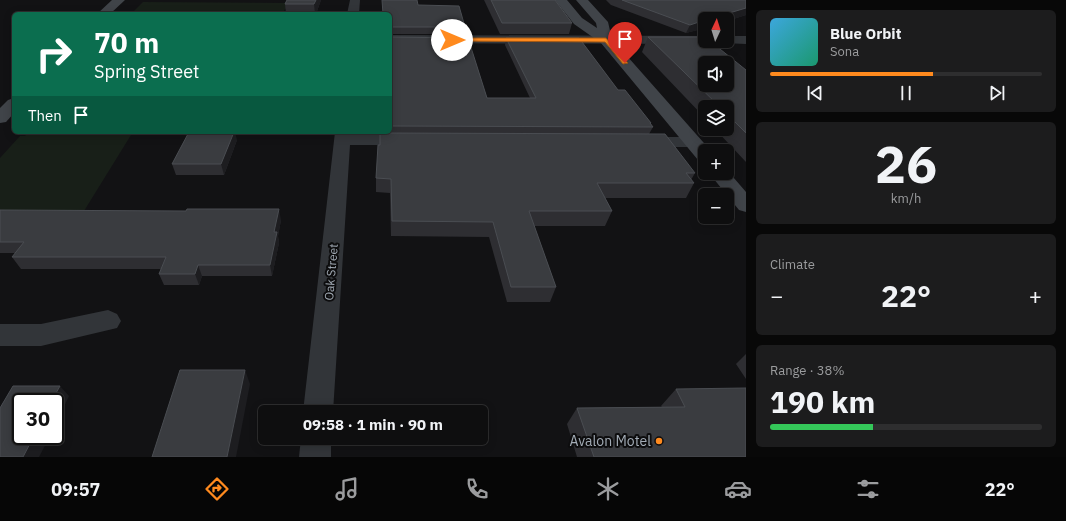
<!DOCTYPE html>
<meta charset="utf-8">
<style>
body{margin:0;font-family:"IBM Plex Sans",sans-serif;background:#1c1c1d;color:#f1f3f6;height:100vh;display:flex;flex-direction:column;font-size:15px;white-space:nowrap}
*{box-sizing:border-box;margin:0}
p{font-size:13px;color:#9b9c9e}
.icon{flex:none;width:22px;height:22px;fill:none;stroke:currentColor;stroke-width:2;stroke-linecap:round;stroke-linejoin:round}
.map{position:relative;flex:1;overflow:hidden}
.details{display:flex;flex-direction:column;gap:10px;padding:10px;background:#080808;width:320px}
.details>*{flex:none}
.guide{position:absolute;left:12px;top:12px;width:380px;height:122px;border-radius:6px;box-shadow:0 2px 10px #0003,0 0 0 1px #2e2e2f;background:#0b6e4f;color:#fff;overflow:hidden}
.needle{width:26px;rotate:4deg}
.controls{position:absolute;left:698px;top:12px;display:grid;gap:8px}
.controls a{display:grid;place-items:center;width:36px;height:36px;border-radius:6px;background:#0e0e0f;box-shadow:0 2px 10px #0003,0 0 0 1px #2e2e2f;font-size:20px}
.speed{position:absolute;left:12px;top:393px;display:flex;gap:8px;font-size:20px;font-weight:700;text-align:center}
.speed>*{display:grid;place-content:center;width:52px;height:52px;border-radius:50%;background:#0e0e0f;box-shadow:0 2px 10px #0003,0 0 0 1px #2e2e2f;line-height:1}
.speed .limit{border:2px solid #111;border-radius:6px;background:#fff;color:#111}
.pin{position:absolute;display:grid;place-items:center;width:34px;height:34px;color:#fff;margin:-41px -17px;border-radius:50% 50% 50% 0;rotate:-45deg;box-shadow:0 0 4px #0007}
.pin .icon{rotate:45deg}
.me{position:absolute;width:44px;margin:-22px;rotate:90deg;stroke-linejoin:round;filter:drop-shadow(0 0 3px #0008)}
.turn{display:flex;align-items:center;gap:14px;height:84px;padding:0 16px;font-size:18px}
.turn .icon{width:52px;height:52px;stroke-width:2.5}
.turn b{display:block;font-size:28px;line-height:34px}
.then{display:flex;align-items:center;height:38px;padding:0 16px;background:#0003;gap:8px;font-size:15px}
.big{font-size:30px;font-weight:700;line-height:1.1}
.details .card{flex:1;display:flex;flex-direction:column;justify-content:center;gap:6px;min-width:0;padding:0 14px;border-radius:6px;background:#1c1c1d}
.details .dial{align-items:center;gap:0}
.dial b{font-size:52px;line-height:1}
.song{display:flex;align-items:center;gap:12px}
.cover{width:48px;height:48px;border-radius:6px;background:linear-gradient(135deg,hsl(200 70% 55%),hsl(160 70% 35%))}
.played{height:4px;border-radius:2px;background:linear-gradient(90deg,#ff8a1e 60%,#2e2e2f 60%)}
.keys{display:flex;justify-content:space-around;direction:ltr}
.heat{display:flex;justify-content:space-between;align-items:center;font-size:22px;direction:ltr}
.charge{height:6px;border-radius:3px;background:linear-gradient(90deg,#34c759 38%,#2e2e2f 0)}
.trip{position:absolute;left:258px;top:405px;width:230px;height:40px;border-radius:6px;background:#0e0e0f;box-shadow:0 2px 10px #0003,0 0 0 1px #2e2e2f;font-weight:700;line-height:40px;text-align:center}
.tab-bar{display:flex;height:64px;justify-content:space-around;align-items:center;background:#060606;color:#9b9c9e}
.tab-bar .icon{width:28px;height:28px}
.tab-bar .current{color:#ff8a1e}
.tab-bar b{font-size:18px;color:#f1f3f6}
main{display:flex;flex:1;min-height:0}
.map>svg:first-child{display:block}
.green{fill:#181f18}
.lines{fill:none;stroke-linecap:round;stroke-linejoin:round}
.street{fill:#323539;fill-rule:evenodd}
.secondary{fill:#404449;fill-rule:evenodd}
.wall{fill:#2e2e32}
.shaded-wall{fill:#1d1d20}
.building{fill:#3a3c40;stroke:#4a4d52;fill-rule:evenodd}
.route{fill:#ff8a1e;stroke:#a65a14}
.poi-dot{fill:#ff8a1e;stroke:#0d0d0e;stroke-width:1.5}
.labels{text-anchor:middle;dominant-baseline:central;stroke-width:4;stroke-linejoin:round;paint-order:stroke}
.street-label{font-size:12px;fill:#a2abb5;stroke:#0d0d0e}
.near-poi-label{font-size:14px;fill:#a2abb5;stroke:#0d0d0e;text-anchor:end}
</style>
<main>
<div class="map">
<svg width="746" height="457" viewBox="0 0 746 457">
<rect width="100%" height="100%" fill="#121214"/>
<g class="green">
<polygon points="143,2 289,3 282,14 131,14"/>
<polygon points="29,132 253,132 125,134 131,135 84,211 0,212 0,158 20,136 25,136"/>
</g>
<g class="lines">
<g class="street">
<polygon points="350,0 360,0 359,14 347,14"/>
<polygon points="390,35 705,36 705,41 711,41 705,44 390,43"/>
<polygon points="727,36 746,36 746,44 723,43 721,41 727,41"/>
<polygon points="335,132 351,132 351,135 408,135 414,136 416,140 414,144 408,145 350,145 333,412 303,412"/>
<polygon points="643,137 693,137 699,138 702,142 699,146 693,147 643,147 637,146 634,142 637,138"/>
<polygon points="108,310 117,314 121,321 117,328 41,346 0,346 0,324 41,324"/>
<polygon points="301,438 331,438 331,457 299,457"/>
</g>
<g class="secondary">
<polygon points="112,0 125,0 110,14 97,14"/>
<polygon points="555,0 567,0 582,18 597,28 596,23 576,0 588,0 608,22 612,39 711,151 705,151 705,162 698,160 601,43 574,24"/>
<polygon points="14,98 14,113 6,122 0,123 0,108 8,100"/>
<polygon points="727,170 746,192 746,212 739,210 709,173 727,173"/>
</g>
</g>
<g class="wall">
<polygon points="287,0 321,0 316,14 286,14 285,4"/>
<polygon points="484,0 555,0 572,23 569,34 500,34"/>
<polygon points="606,0 746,0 746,15 727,21 727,19 705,19 705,28 686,33 611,5"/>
<polygon points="390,14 465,27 464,34 390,34"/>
<polygon points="390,37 487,98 530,98 505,45 506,38 618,90 651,123 651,125 653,127 649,134 695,173 691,180 694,183 686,198 605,198 612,211 605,226 534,226 556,287 550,302 507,302 489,237 391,236 390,193 376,192 376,178 380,145 380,132 390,132"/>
<polygon points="648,37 746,70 746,162 715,129 727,129 727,107 705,107 705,118 642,52"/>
<polygon points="237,140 224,175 176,175 172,164"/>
<polygon points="0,210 281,220 278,236 279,243 272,276 202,276 199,285 164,285 159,274 161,269 21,269 12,257 16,253 0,253"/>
<polygon points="746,354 746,379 736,364"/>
<polygon points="676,389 746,457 577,457 567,424 577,408 662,407 661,406"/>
</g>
<g class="shaded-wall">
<polygon points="316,0 321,0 316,14 315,14 314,4"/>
<polygon points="746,8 746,15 727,21 727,19 709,19"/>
<polygon points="705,20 705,28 686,33 690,25"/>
<polygon points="234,132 235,132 237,140 224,175 221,164"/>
<polygon points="279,209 281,220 278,236 279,243 272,276 270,265 274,232"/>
<polygon points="198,265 202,276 199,285 195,274"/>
<polygon points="245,370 250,384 236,457 227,457"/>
<polygon points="60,386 69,396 55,425 55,402 51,402"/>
<polygon points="34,436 50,436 39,457 23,457"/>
</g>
<g class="building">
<polygon points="287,0 316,0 314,4 285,4"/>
<polygon points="382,0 417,0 418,5 459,6 465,27 390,27 390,14 383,14"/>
<polygon points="491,0 555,0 572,23 502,23"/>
<polygon points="622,0 746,0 746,8 709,19 705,19 705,20 690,25"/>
<polygon points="390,37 468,38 487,98 536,98 506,38 579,38 618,90 625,90 651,123 650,123 653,127 390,126"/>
<path d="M648 37H705V41H710L746 70V133L727 114V107H720ZM705 63H727V85H705Z"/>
<polygon points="189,132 234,132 221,164 172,164"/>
<polygon points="380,133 665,134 695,173 686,173 694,183 597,183 612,211 529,211 556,287 511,287 493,222 392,221 391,179 376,178 378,145 380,145"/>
<polygon points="187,209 279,209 274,232 277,232 270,265 198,265 195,274 159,274 166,257 12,257 24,242 0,242 0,210 186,211"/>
<polygon points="180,370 245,370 227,457 152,457"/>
<polygon points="13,386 60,386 51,402 21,402 21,436 34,436 23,457 0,457 0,408"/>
<polygon points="746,388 746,457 594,457 577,408 685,407 676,389"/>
</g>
<polygon class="route" points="450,38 606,38 628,63 623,64 605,42 452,41 450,41"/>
<circle class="poi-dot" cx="659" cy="441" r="4"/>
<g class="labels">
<g class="street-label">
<text transform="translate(331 272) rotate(-85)">Oak Street</text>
</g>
<g class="near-poi-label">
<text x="651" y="441">Avalon Motel</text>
</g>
</g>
</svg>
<div class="controls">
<a><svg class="needle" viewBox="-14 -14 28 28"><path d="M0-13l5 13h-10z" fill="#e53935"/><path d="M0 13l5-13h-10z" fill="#9b9c9e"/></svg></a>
<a><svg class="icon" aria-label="sound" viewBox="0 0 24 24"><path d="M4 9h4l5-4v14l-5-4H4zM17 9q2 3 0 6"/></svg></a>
<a><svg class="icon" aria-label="layers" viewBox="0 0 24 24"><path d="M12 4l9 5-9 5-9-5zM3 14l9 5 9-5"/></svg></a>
<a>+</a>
<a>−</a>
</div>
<div class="speed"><div class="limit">30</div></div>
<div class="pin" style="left:625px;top:63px;background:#d93025"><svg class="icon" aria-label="arrive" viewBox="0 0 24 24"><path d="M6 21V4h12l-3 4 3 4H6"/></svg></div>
<svg class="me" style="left:452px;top:40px" viewBox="-20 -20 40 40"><circle r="19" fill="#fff"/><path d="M0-13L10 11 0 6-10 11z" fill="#ff8a1e"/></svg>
<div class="trip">09:58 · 1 min · 90 m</div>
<div class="guide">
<div class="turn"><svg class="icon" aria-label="right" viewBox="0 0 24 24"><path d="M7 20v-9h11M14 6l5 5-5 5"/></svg><div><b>70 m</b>Spring Street</div></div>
<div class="then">Then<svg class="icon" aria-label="arrive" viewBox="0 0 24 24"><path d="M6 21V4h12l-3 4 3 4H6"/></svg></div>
</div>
</div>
<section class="details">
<div class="card">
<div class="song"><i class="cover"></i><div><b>Blue Orbit</b><p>Sona</p></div></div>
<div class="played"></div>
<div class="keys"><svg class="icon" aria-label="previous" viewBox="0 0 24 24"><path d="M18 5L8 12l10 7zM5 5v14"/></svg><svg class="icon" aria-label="pause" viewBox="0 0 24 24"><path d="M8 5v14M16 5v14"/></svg><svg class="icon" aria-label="next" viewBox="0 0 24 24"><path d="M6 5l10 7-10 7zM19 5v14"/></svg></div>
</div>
<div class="card dial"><b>26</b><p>km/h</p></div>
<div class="card"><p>Climate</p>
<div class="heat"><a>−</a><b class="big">22°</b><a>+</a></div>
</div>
<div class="card"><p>Range · 38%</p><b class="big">190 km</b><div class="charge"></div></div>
</section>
</main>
<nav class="tab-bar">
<b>09:57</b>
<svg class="icon current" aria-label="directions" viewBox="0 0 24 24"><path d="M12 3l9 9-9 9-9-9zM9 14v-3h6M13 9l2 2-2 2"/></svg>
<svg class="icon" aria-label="music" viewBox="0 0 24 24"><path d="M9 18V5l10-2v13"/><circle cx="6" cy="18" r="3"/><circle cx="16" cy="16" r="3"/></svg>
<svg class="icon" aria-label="phone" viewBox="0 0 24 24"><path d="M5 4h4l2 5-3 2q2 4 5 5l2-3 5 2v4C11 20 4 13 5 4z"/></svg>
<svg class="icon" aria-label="climate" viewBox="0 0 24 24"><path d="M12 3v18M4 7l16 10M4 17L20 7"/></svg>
<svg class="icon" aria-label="car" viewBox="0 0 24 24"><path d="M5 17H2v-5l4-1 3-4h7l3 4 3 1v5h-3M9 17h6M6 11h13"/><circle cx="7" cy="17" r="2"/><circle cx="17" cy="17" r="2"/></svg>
<svg class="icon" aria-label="filters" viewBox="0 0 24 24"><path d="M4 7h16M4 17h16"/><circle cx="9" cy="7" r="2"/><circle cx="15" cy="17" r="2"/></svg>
<b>22°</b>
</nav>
